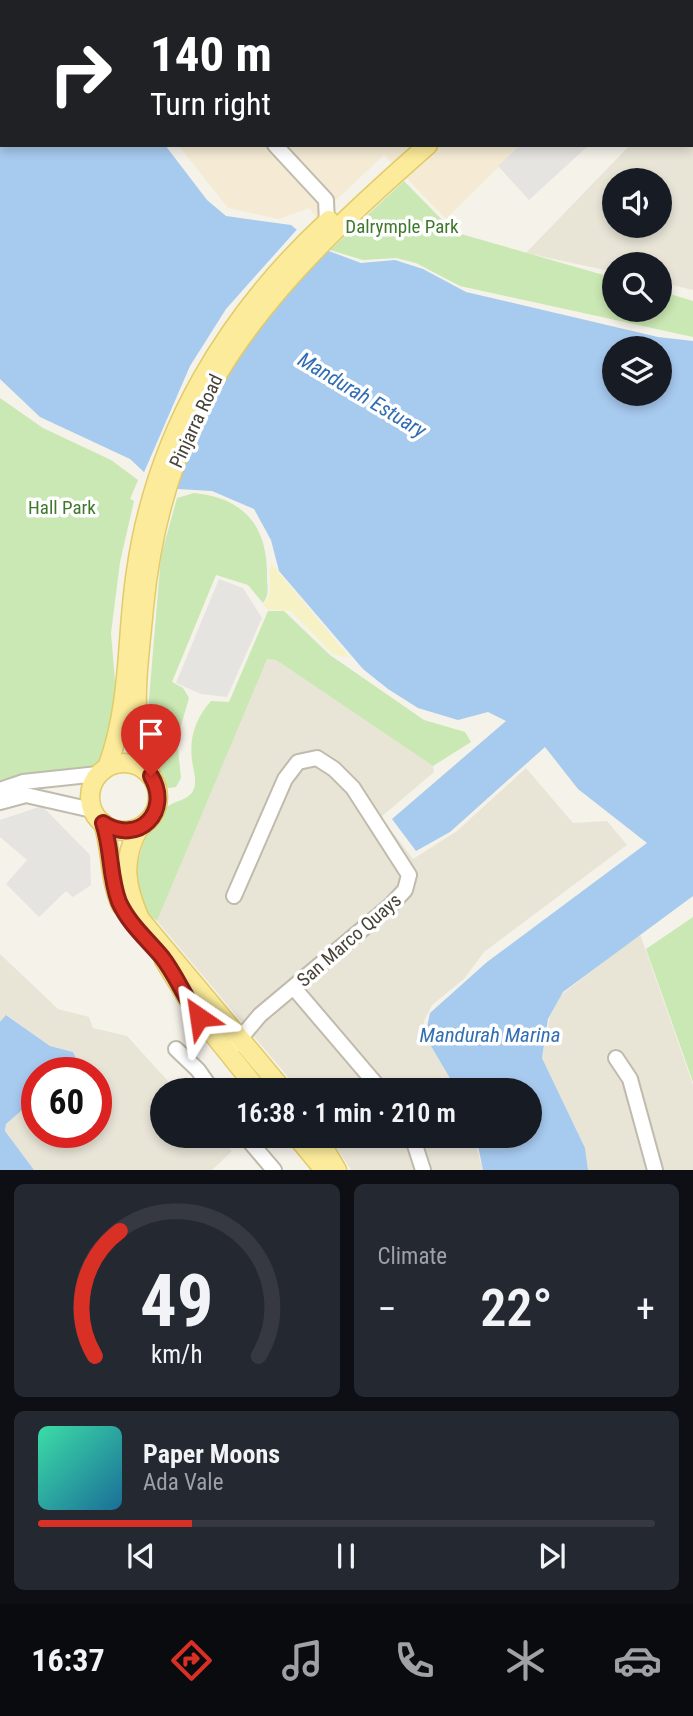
<!DOCTYPE html>
<meta charset="utf-8">
<style>
body{margin:0;font-family:"Roboto Condensed",sans-serif;background:#242831;color:#f1f3f6;height:100vh;display:flex;flex-direction:column;font-size:26px;white-space:nowrap}
*{box-sizing:border-box;margin:0}
p{font-size:23px;color:#9ea1a6}
.icon{flex:none;width:38px;height:38px;fill:none;stroke:currentColor;stroke-width:2;stroke-linecap:round;stroke-linejoin:round}
.map{position:relative;height:1170px;overflow:hidden}
.side{display:flex;flex-direction:column;gap:14px;padding:14px;background:#0d0f14;flex:1}
.side>*{flex:none}
.top-card{position:absolute;left:0px;top:0px;width:693px;height:147px;box-shadow:0 4px 10px #0003;background:#202124;color:#fff;overflow:hidden}
.tools{position:absolute;left:602px;top:168px;display:grid;gap:14px}
.tools a{display:grid;place-items:center;width:70px;height:70px;border-radius:50%;background:#171b24;box-shadow:0 4px 10px #0003;font-size:35px}
.speed{position:absolute;left:21px;top:1057px;display:flex;gap:14px;font-size:35px;font-weight:700;text-align:center}
.speed>*{display:grid;place-content:center;width:91px;height:91px;border-radius:50%;background:#171b24;box-shadow:0 4px 10px #0003;line-height:1}
.speed .limit{border:10px solid #d22;background:#fff;color:#111}
.pin{position:absolute;display:grid;place-items:center;width:60px;height:60px;color:#fff;margin:-72px -30px;border-radius:50% 50% 50% 0;rotate:-45deg;box-shadow:0 0 7px #0007}
.pin .icon{rotate:45deg}
.me{position:absolute;width:77px;margin:-38px;rotate:328deg;stroke-linejoin:round;filter:drop-shadow(0 0 5px #0008)}
.turn{display:flex;align-items:center;gap:24px;height:147px;padding:0 35px;font-size:32px}
.turn .icon{width:91px;height:91px;stroke-width:2.5}
.turn b{display:block;font-size:49px;line-height:60px}
.big{font-size:52px;font-weight:600;line-height:1.1}
.side .widget{flex:1;display:flex;flex-direction:column;justify-content:center;gap:10px;min-width:0;padding:0 24px;border-radius:10px;background:#242831}
.side .dial{align-items:center;gap:0}
.dial svg{height:182px;overflow:visible;fill:none;stroke:#363941;stroke-width:7;stroke-linecap:round;text-anchor:middle}
.dial text{fill:#f1f3f6;stroke:none}
.song{display:flex;align-items:center;gap:21px}
.cover{width:84px;height:84px;border-radius:10px;background:linear-gradient(135deg,hsl(160 70% 55%),hsl(200 70% 35%))}
.played{height:7px;border-radius:4px;background:linear-gradient(90deg,#d93025 25%,#363941 25%)}
.keys{display:flex;justify-content:space-around;direction:ltr}
.heat{display:flex;justify-content:space-between;align-items:center;font-size:38px;direction:ltr}
.side .tiles{flex:1;display:grid;gap:14px;grid-template-columns:1fr 1fr}
.widget:last-child{grid-column:span 2}
.trip{position:absolute;left:150px;top:1078px;width:392px;height:70px;border-radius:35px;background:#171b24;box-shadow:0 4px 10px #0003;font-weight:600;line-height:70px;text-align:center}
.tabs{display:flex;height:112px;justify-content:space-around;align-items:center;background:#090b0e;color:#9ea1a6}
.tabs .icon{width:49px;height:49px}
.tabs .current{color:#d93025}
.tabs b{font-size:32px;color:#f1f3f6}
.map>svg:first-child{display:block}
.residential{fill:#e8e5d7;fill-rule:evenodd}
.commercial{fill:#f5ebd5}
.green{fill:#cae8b3}
.sand{fill:#f7f2c6}
.parking{fill:#e6e4e1}
.water{fill:#a7caef;fill-rule:evenodd}
.pier{fill:#f4f2e9}
.lines{fill:none;stroke-linecap:round;stroke-linejoin:round}
.minor-casing{stroke:#c0bbac;stroke-width:18}
.major-casing{stroke:#e2cb69;stroke-width:21}
.minor{stroke:#fff;stroke-width:14}
.major{stroke:#fceb9a;stroke-width:18}
.route-casing{stroke:#8d1f18;stroke-width:18}
.route{stroke:#d93025;stroke-width:12}
.labels{text-anchor:middle;dominant-baseline:central;stroke-width:7;stroke-linejoin:round;paint-order:stroke}
.park-label{font-size:19px;fill:#40792b;stroke:#fff}
.street-label{font-size:19px;fill:#484337;stroke:#fff}
.water-label{font-size:21px;font-style:italic;fill:#326eb3;stroke:#fff}
</style>
<div class="map">
<svg width="693" height="1170" viewBox="0 0 693 1170">
<rect width="100%" height="100%" fill="#f4f2e9"/>
<g class="residential">
<path d="M693 80V290L660 282V264H614V272L526 253 630 145H691ZM614 180H660V226H614Z"/>
<polygon points="266,659 276,660 433,766 434,772 381,817 413,859 457,831 526,768 573,823 607,821 627,845 484,952 464,979 432,1005 424,1021 425,1036 457,1090 299,1090 157,921"/>
<polygon points="640,934 693,1085 693,1170 588,1170 585,1148 542,1058 550,1016 561,995"/>
<polygon points="0,954 58,1009 89,1017 93,1028 127,1036 176,1090 163,1090 163,1136 218,1136 232,1151 212,1170 34,1170 5,1131 6,1124 37,1097 37,1132 96,1132 96,1073 64,1073 77,1061 73,1052 50,1046 7,1015 0,1022"/>
<polygon points="329,1136 473,1136 483,1170 351,1170"/>
</g>
<g class="commercial">
<polygon points="205,0 693,0 693,72 691,2"/>
<polygon points="178,145 521,145 446,219 384,155 317,218 309,208 279,219 228,208"/>
</g>
<g class="green">
<polygon points="404,181 454,232 614,278 614,310 660,310 660,291 693,301 693,337 460,286 416,263 396,258 363,260 330,250"/>
<polygon points="0,398 43,428 111,460 138,480 130,499 134,501 120,562 111,633 117,705 103,757 88,771 0,784"/>
<path d="M194 493C245 498 268 527 267 577 267 587 270 594 263 603L248 585 216 575 172 682 183 688 189 698 177 739 181 778 176 787 169 788 163 784 152 755 147 723 161 556 177 498Z"/>
<path d="M268 611H284L330 655 424 720 465 732 471 742 433 766 276 660 267 659 157 921C152 917 144 912 141 907 126 880 145 826 166 808 174 800 186 802 193 791 198 781 193 770 192 760 189 737 196 718 211 701L229 702Z"/>
<polygon points="693,917 693,1082 646,949"/>
</g>
<path class="sand" d="M271 563 350 658 333 654 291 611 267 609 263 605C275 595 267 577 271 563Z"/>
<g class="parking">
<polygon points="520,145 535,146 589,145 529,200 498,166"/>
<polygon points="219,579 243,588 262,618 227,697 201,694 176,683"/>
<polygon points="42,806 90,855 91,885 73,897 66,891 39,917 6,884 27,860 0,837 0,820"/>
</g>
<g class="water">
<path d="M0 0 37 2H2V145H165L207 200 226 216 291 225 318 247 361 263 395 260 423 269 466 292 658 337 693 341V896L563 992 548 1019 542 1058 585 1148 588 1170H483L476 1136H530V1090H457L425 1036 430 1013 487 962 647 843 578 789 545 747 450 832 416 851 392 819 506 721 488 712 458 720 418 708 388 689 363 669 279 571 271 540 254 509 212 491 161 488 130 459 40 417 0 379ZM614 348H660V394H614Z"/>
<polygon points="6,1015 50,1046 73,1052 77,1061 64,1073 37,1073 37,1097 6,1124 5,1131 34,1170 0,1170 0,1022"/>
</g>
<polygon class="pier" points="300,226 306,231 260,321 156,489 142,477 190,366 226,309"/>
<g class="lines">
<g class="minor-casing">
<g id="minor">
<polyline points="192,0 193,2"/>
<polyline points="603,0 605,2"/>
<polyline points="691,59 693,60"/>
<polyline points="275,145 326,200 327,223"/>
<polyline points="0,790 23,782 98,774"/>
<polyline points="0,802 26,795 92,810"/>
<polyline points="294,988 381,1090"/>
<polyline points="233,1047 260,1015 390,906 405,890 409,875 353,788 334,769 317,758 298,762 285,779 234,896"/>
<polyline points="176,1049 198,1070 212,1090"/>
<polyline points="616,1058 630,1079 655,1170"/>
<polyline points="245,1136 274,1170"/>
<polyline points="412,1136 423,1170"/>
</g>
</g>
<g class="major-casing">
<g id="major">
<polyline points="569,2 571,0"/>
<polyline points="584,2 586,0"/>
<circle cx="124" cy="797" r="34"/>
<path d="M108 765C131 702 126 636 136 571 156 432 227 314 329 220"/>
<path d="M151 776C147 760 142 745 139 729 133 694 141 643 144 607 165 391 273 281 428 145"/>
<path d="M103 823C112 850 109 879 121 905"/>
<path d="M138 830C121 862 126 887 140 919L283 1090"/>
<polyline points="164,960 197,1014 258,1090"/>
<polyline points="296,1136 324,1170"/>
<polyline points="317,1136 337,1170"/>
</g>
</g>
<use href="#minor" class="minor"/>
<use href="#major" class="major"/>
</g>
<g class="lines">
<g class="route-casing">
<path id="route" d="M151 776C172 811 139 846 103 823 112 848 109 876 119 902 129 924 147 939 162 957 176 975 185 998 199 1017"/>
</g>
<use href="#route" class="route"/>
</g>
<g class="labels">
<g class="park-label">
<text x="402" y="226">Dalrymple Park</text>
<text x="62" y="507">Hall Park</text>
</g>
<g class="street-label">
<text transform="translate(196 421) rotate(-65)">Pinjarra Road</text>
<text transform="translate(349 940) rotate(-41)">San Marco Quays</text>
</g>
<g class="water-label">
<text transform="translate(362 395) rotate(31)">Mandurah Estuary</text>
<text x="490" y="1035">Mandurah Marina</text>
</g>
</g>
</svg>
<div class="tools">
<a><svg class="icon" aria-label="sound" viewBox="0 0 24 24"><path d="M4 9h4l5-4v14l-5-4H4zM17 9q2 3 0 6"/></svg></a>
<a><svg class="icon" aria-label="search" viewBox="0 0 24 24"><circle cx="10" cy="10" r="6"/><path d="M15 15l6 6"/></svg></a>
<a><svg class="icon" aria-label="layers" viewBox="0 0 24 24"><path d="M12 4l9 5-9 5-9-5zM3 14l9 5 9-5"/></svg></a>
</div>
<div class="speed"><div class="limit">60</div></div>
<div class="pin" style="left:151px;top:776px;background:#d93025"><svg class="icon" aria-label="arrive" viewBox="0 0 24 24"><path d="M6 21V4h12l-3 4 3 4H6"/></svg></div>
<svg class="me" style="left:199px;top:1017px" viewBox="-20 -20 40 40"><path d="M0-17L14 15 0 8-14 15z" fill="#d93025" stroke="#fff" stroke-width="4"/></svg>
<div class="trip">16:38 · 1 min · 210 m</div>
<div class="top-card">
<div class="turn"><svg class="icon" aria-label="right" viewBox="0 0 24 24"><path d="M7 20v-9h11M14 6l5 5-5 5"/></svg><div><b>140 m</b>Turn right</div></div>
</div>
</div>
<section class="side">
<div class="tiles">
<div class="widget dial"><svg viewBox="0 0 100 80">
<path d="M14 69A42 42 0 1 1 86 69"/>
<path d="M14 69A42 42 0 0 1 25 14" stroke="#d93025"/>
<text x="50" y="56" font-size="32" font-weight="700">49</text>
<text x="50" y="72" font-size="11">km/h</text>
</svg></div>
<div class="widget"><p>Climate</p>
<div class="heat"><a>−</a><b class="big">22°</b><a>+</a></div>
</div>
<div class="widget">
<div class="song"><i class="cover"></i><div><b>Paper Moons</b><p>Ada Vale</p></div></div>
<div class="played"></div>
<div class="keys"><svg class="icon" aria-label="previous" viewBox="0 0 24 24"><path d="M18 5L8 12l10 7zM5 5v14"/></svg><svg class="icon" aria-label="pause" viewBox="0 0 24 24"><path d="M8 5v14M16 5v14"/></svg><svg class="icon" aria-label="next" viewBox="0 0 24 24"><path d="M6 5l10 7-10 7zM19 5v14"/></svg></div>
</div>
</div>
</section>
<nav class="tabs">
<b>16:37</b>
<svg class="icon current" aria-label="directions" viewBox="0 0 24 24"><path d="M12 3l9 9-9 9-9-9zM9 14v-3h6M13 9l2 2-2 2"/></svg>
<svg class="icon" aria-label="music" viewBox="0 0 24 24"><path d="M9 18V5l10-2v13"/><circle cx="6" cy="18" r="3"/><circle cx="16" cy="16" r="3"/></svg>
<svg class="icon" aria-label="phone" viewBox="0 0 24 24"><path d="M5 4h4l2 5-3 2q2 4 5 5l2-3 5 2v4C11 20 4 13 5 4z"/></svg>
<svg class="icon" aria-label="climate" viewBox="0 0 24 24"><path d="M12 3v18M4 7l16 10M4 17L20 7"/></svg>
<svg class="icon" aria-label="car" viewBox="0 0 24 24"><path d="M5 17H2v-5l4-1 3-4h7l3 4 3 1v5h-3M9 17h6M6 11h13"/><circle cx="7" cy="17" r="2"/><circle cx="17" cy="17" r="2"/></svg>
</nav>
